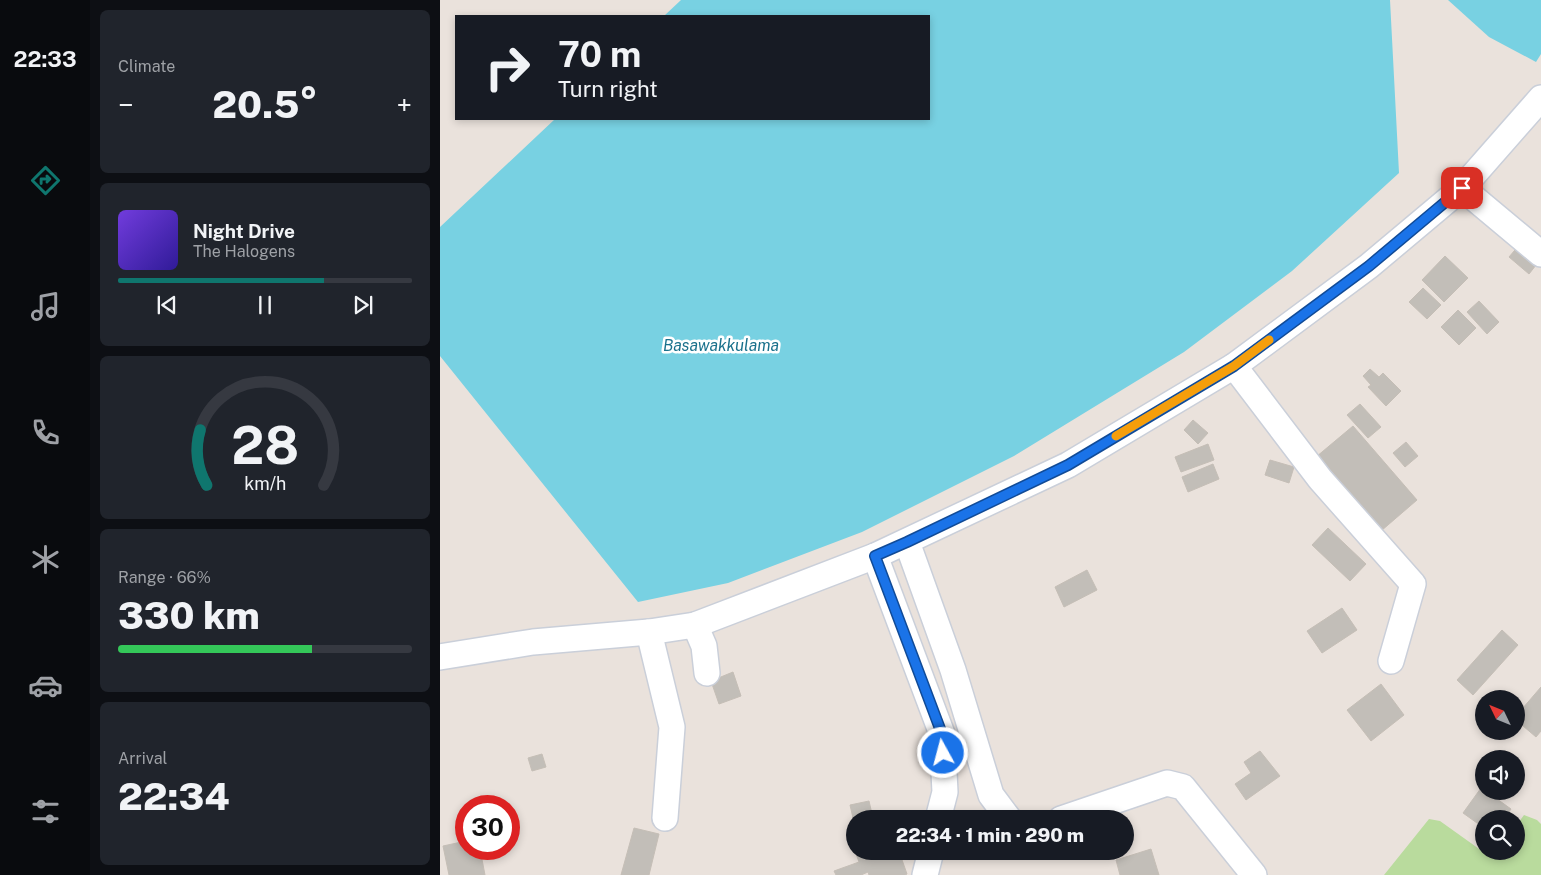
<!DOCTYPE html>
<meta charset="utf-8">
<style>
body{margin:0;font-family:"Public Sans",sans-serif;background:#20242c;color:#f1f3f6;height:100vh;display:flex;flex-direction:column;font-size:19px;white-space:nowrap}
*{box-sizing:border-box;margin:0}
p{font-size:16px;color:#9ea1a6}
.icon{flex:none;width:28px;height:28px;fill:none;stroke:currentColor;stroke-width:2;stroke-linecap:round;stroke-linejoin:round}
.map{position:relative;flex:1;overflow:hidden}
.sheet{display:flex;flex-direction:column;gap:10px;padding:10px;background:#0d0f14;width:350px}
.sheet>*{flex:none}
.banner{position:absolute;left:15px;top:15px;width:475px;height:105px;border-radius:0px;box-shadow:0 2px 8px #0003;background:#171b24;color:#f1f3f6;overflow:hidden}
.needle{width:32px;rotate:313deg}
.buttons{position:absolute;left:1035px;top:690px;display:grid;gap:10px}
.buttons a{display:grid;place-items:center;width:50px;height:50px;border-radius:50%;background:#171b24;box-shadow:0 2px 8px #0003;font-size:25px}
.speed{position:absolute;left:15px;top:795px;display:flex;gap:10px;font-size:25px;font-weight:700;text-align:center}
.speed>*{display:grid;place-content:center;width:65px;height:65px;border-radius:50%;background:#171b24;box-shadow:0 2px 8px #0003;line-height:1}
.speed .limit{border:8px solid #d22;background:#fff;color:#111}
.pin{position:absolute;display:grid;place-items:center;width:42px;height:42px;color:#fff;margin:-21px;border-radius:10px;box-shadow:0 2px 8px #0006}
.me{position:absolute;width:55px;margin:-28px;rotate:353deg;stroke-linejoin:round;filter:drop-shadow(0 0 4px #0008)}
.turn{display:flex;align-items:center;gap:18px;height:105px;padding:0 20px;font-size:22px}
.turn .icon{width:65px;height:65px;stroke-width:2.5}
.turn b{display:block;font-size:35px;line-height:42px}
.big{font-size:38px;font-weight:800;line-height:1.1}
.sheet .tile{flex:1;display:flex;flex-direction:column;justify-content:center;gap:8px;min-width:0;padding:0 18px;border-radius:8px;background:#20242c}
.sheet .dial{align-items:center;gap:0}
.dial svg{height:130px;overflow:visible;fill:none;stroke:#363941;stroke-width:7;stroke-linecap:round;text-anchor:middle}
.dial text{fill:#f1f3f6;stroke:none}
.song{display:flex;align-items:center;gap:15px}
.cover{width:60px;height:60px;border-radius:8px;background:linear-gradient(135deg,hsl(260 70% 55%),hsl(250 70% 35%))}
.played{height:5px;border-radius:2px;background:linear-gradient(90deg,#0f766e 70%,#363941 70%)}
.keys{display:flex;justify-content:space-around;direction:ltr}
.heat{display:flex;justify-content:space-between;align-items:center;font-size:28px;direction:ltr}
.charge{height:8px;border-radius:4px;background:linear-gradient(90deg,#34c759 66%,#363941 0)}
.trip{position:absolute;left:406px;top:810px;width:288px;height:50px;border-radius:25px;background:#171b24;box-shadow:0 2px 8px #0003;font-weight:800;line-height:50px;text-align:center}
main{display:flex;flex:1;min-height:0}
.dock{display:flex;flex-direction:column;width:90px;justify-content:space-around;align-items:center;background:#090b0e;color:#9ea1a6}
.dock .icon{width:35px;height:35px}
.dock .active{color:#0f766e}
.dock b{font-size:22px;color:#f1f3f6}
.map>svg:first-child{display:block}
.green{fill:#b9db9d}
.water{fill:#78d1e2}
.building{fill:#c2beb8;stroke:#c5beb6}
.lines{fill:none;stroke-linecap:round;stroke-linejoin:round}
.minor-casing{stroke:#cacfd9;stroke-width:28}
.minor{stroke:#fff;stroke-width:25}
.route-casing{stroke:#114b97;stroke-width:12}
.route{stroke:#1a73e8;stroke-width:9}
.slow{stroke:#f59e0b;stroke-width:9}
.labels{text-anchor:middle;dominant-baseline:central;stroke-width:5;stroke-linejoin:round;paint-order:stroke}
.water-label{font-size:16px;font-style:italic;fill:#1a718c;stroke:#fff}
</style>
<main>
<nav class="dock">
<b>22:33</b>
<svg class="icon active" aria-label="directions" viewBox="0 0 24 24"><path d="M12 3l9 9-9 9-9-9zM9 14v-3h6M13 9l2 2-2 2"/></svg>
<svg class="icon" aria-label="music" viewBox="0 0 24 24"><path d="M9 18V5l10-2v13"/><circle cx="6" cy="18" r="3"/><circle cx="16" cy="16" r="3"/></svg>
<svg class="icon" aria-label="phone" viewBox="0 0 24 24"><path d="M5 4h4l2 5-3 2q2 4 5 5l2-3 5 2v4C11 20 4 13 5 4z"/></svg>
<svg class="icon" aria-label="climate" viewBox="0 0 24 24"><path d="M12 3v18M4 7l16 10M4 17L20 7"/></svg>
<svg class="icon" aria-label="car" viewBox="0 0 24 24"><path d="M5 17H2v-5l4-1 3-4h7l3 4 3 1v5h-3M9 17h6M6 11h13"/><circle cx="7" cy="17" r="2"/><circle cx="17" cy="17" r="2"/></svg>
<svg class="icon" aria-label="filters" viewBox="0 0 24 24"><path d="M4 7h16M4 17h16"/><circle cx="9" cy="7" r="2"/><circle cx="15" cy="17" r="2"/></svg>
</nav>
<section class="sheet">
<div class="tile"><p>Climate</p>
<div class="heat"><a>−</a><b class="big">20.5°</b><a>+</a></div>
</div>
<div class="tile">
<div class="song"><i class="cover"></i><div><b>Night Drive</b><p>The Halogens</p></div></div>
<div class="played"></div>
<div class="keys"><svg class="icon" aria-label="previous" viewBox="0 0 24 24"><path d="M18 5L8 12l10 7zM5 5v14"/></svg><svg class="icon" aria-label="pause" viewBox="0 0 24 24"><path d="M8 5v14M16 5v14"/></svg><svg class="icon" aria-label="next" viewBox="0 0 24 24"><path d="M6 5l10 7-10 7zM19 5v14"/></svg></div>
</div>
<div class="tile dial"><svg viewBox="0 0 100 80">
<path d="M14 69A42 42 0 1 1 86 69"/>
<path d="M14 69A42 42 0 0 1 10 35" stroke="#0f766e"/>
<text x="50" y="56" font-size="32" font-weight="700">28</text>
<text x="50" y="72" font-size="11">km/h</text>
</svg></div>
<div class="tile"><p>Range · 66%</p><b class="big">330 km</b><div class="charge"></div></div>
<div class="tile"><p>Arrival</p><b class="big">22:34</b></div>
</section>
<div class="map">
<svg width="1101" height="875" viewBox="0 0 1101 875">
<rect width="100%" height="100%" fill="#eae2dc"/>
<polygon class="green" points="1084,815 1097,820 1101,824 1101,875 944,875 989,819 1000,821 1049,856 1055,851 1076,851 1076,826"/>
<g class="water">
<polygon points="241,0 950,0 959,173 852,271 744,352 574,456 422,532 288,583 198,602 0,356 0,227 115,119 489,119 489,16 224,16"/>
<polygon points="1008,0 1101,0 1101,54 1096,62 1049,37"/>
</g>
<g class="building">
<polygon points="1080,244 1100,260 1089,274 1069,257"/>
<polygon points="1005,256 1028,278 1004,302 982,280"/>
<polygon points="983,288 1001,305 987,319 969,302"/>
<polygon points="1039,301 1059,322 1047,334 1027,312"/>
<polygon points="1018,310 1036,328 1019,345 1001,327"/>
<polygon points="930,369 939,377 943,373 961,391 946,406 928,387 931,385 923,376"/>
<polygon points="920,404 941,427 928,438 907,415"/>
<polygon points="753,420 768,433 758,444 744,430"/>
<polygon points="913,426 977,500 941,531 876,457"/>
<polygon points="966,442 978,456 965,467 953,453"/>
<polygon points="768,444 774,460 741,472 735,457"/>
<polygon points="830,460 854,467 849,483 825,475"/>
<polygon points="773,464 779,479 748,492 742,477"/>
<polygon points="888,528 926,564 910,581 872,545"/>
<polygon points="647,570 657,590 624,607 615,587"/>
<polygon points="902,608 917,630 882,653 867,631"/>
<polygon points="1062,630 1078,645 1033,695 1017,680"/>
<polygon points="293,672 301,696 279,704 271,681"/>
<polygon points="941,684 964,715 931,741 907,710"/>
<polygon points="1101,687 1101,731 1096,737 1076,720 1076,716"/>
<polygon points="820,751 840,776 806,800 795,784 811,773 804,762"/>
<polygon points="102,754 106,767 92,771 88,758"/>
<polygon points="1041,788 1044,791 1046,791 1071,809 1064,819 1044,819 1044,828 1023,813"/>
<polygon points="429,801 432,814 413,818 410,805"/>
<polygon points="194,828 219,834 209,875 181,875"/>
<polygon points="26,841 26,849 40,849 45,875 9,875 3,846"/>
<polygon points="711,849 719,875 680,875 676,860"/>
<polygon points="415,851 473,851 473,853 461,857 467,874 465,875 429,875 428,872 421,875 396,875 394,871 419,862"/>
</g>
<g class="lines">
<g class="minor-casing">
<g id="minor">
<polyline points="1022,188 1101,254"/>
<polyline points="794,366 880,479 973,584 951,661"/>
<polyline points="467,542 513,670 551,795 569,819"/>
<polyline points="435,556 502,734 505,792 498,819"/>
<polyline points="255,625 264,646 267,673"/>
<polyline points="209,632 232,727 225,818"/>
<polyline points="0,657 93,642 209,632 255,625 435,556 628,465 794,366 929,266 1022,188 1101,98"/>
<polyline points="621,819 727,783 743,787 814,875"/>
<polyline points="485,875 491,851"/>
</g>
</g>
<use href="#minor" class="minor"/>
</g>
<g class="lines">
<g class="route-casing">
<polyline id="route" points="503,753 502,734 435,556 467,542 628,465 794,366 929,266 1022,188"/>
</g>
<use href="#route" class="route"/>
<polyline class="slow" points="676,436 794,366 829,340"/>
</g>
<g class="labels">
<g class="water-label">
<text x="281" y="345">Basawakkulama</text>
</g>
</g>
</svg>
<div class="buttons">
<a><svg class="needle" viewBox="-14 -14 28 28"><path d="M0-13l5 13h-10z" fill="#e53935"/><path d="M0 13l5-13h-10z" fill="#9ea1a6"/></svg></a>
<a><svg class="icon" aria-label="sound" viewBox="0 0 24 24"><path d="M4 9h4l5-4v14l-5-4H4zM17 9q2 3 0 6"/></svg></a>
<a><svg class="icon" aria-label="search" viewBox="0 0 24 24"><circle cx="10" cy="10" r="6"/><path d="M15 15l6 6"/></svg></a>
</div>
<div class="speed"><div class="limit">30</div></div>
<div class="pin" style="left:1022px;top:188px;background:#d93025"><svg class="icon" aria-label="arrive" viewBox="0 0 24 24"><path d="M6 21V4h12l-3 4 3 4H6"/></svg></div>
<svg class="me" style="left:503px;top:753px" viewBox="-20 -20 40 40"><circle r="17" fill="#1a73e8" stroke="#fff" stroke-width="3"/><path d="M0-11L8 9 0 5-8 9z" fill="#fff"/></svg>
<div class="trip">22:34 · 1 min · 290 m</div>
<div class="banner">
<div class="turn"><svg class="icon" aria-label="right" viewBox="0 0 24 24"><path d="M7 20v-9h11M14 6l5 5-5 5"/></svg><div><b>70 m</b>Turn right</div></div>
</div>
</div>
</main>
